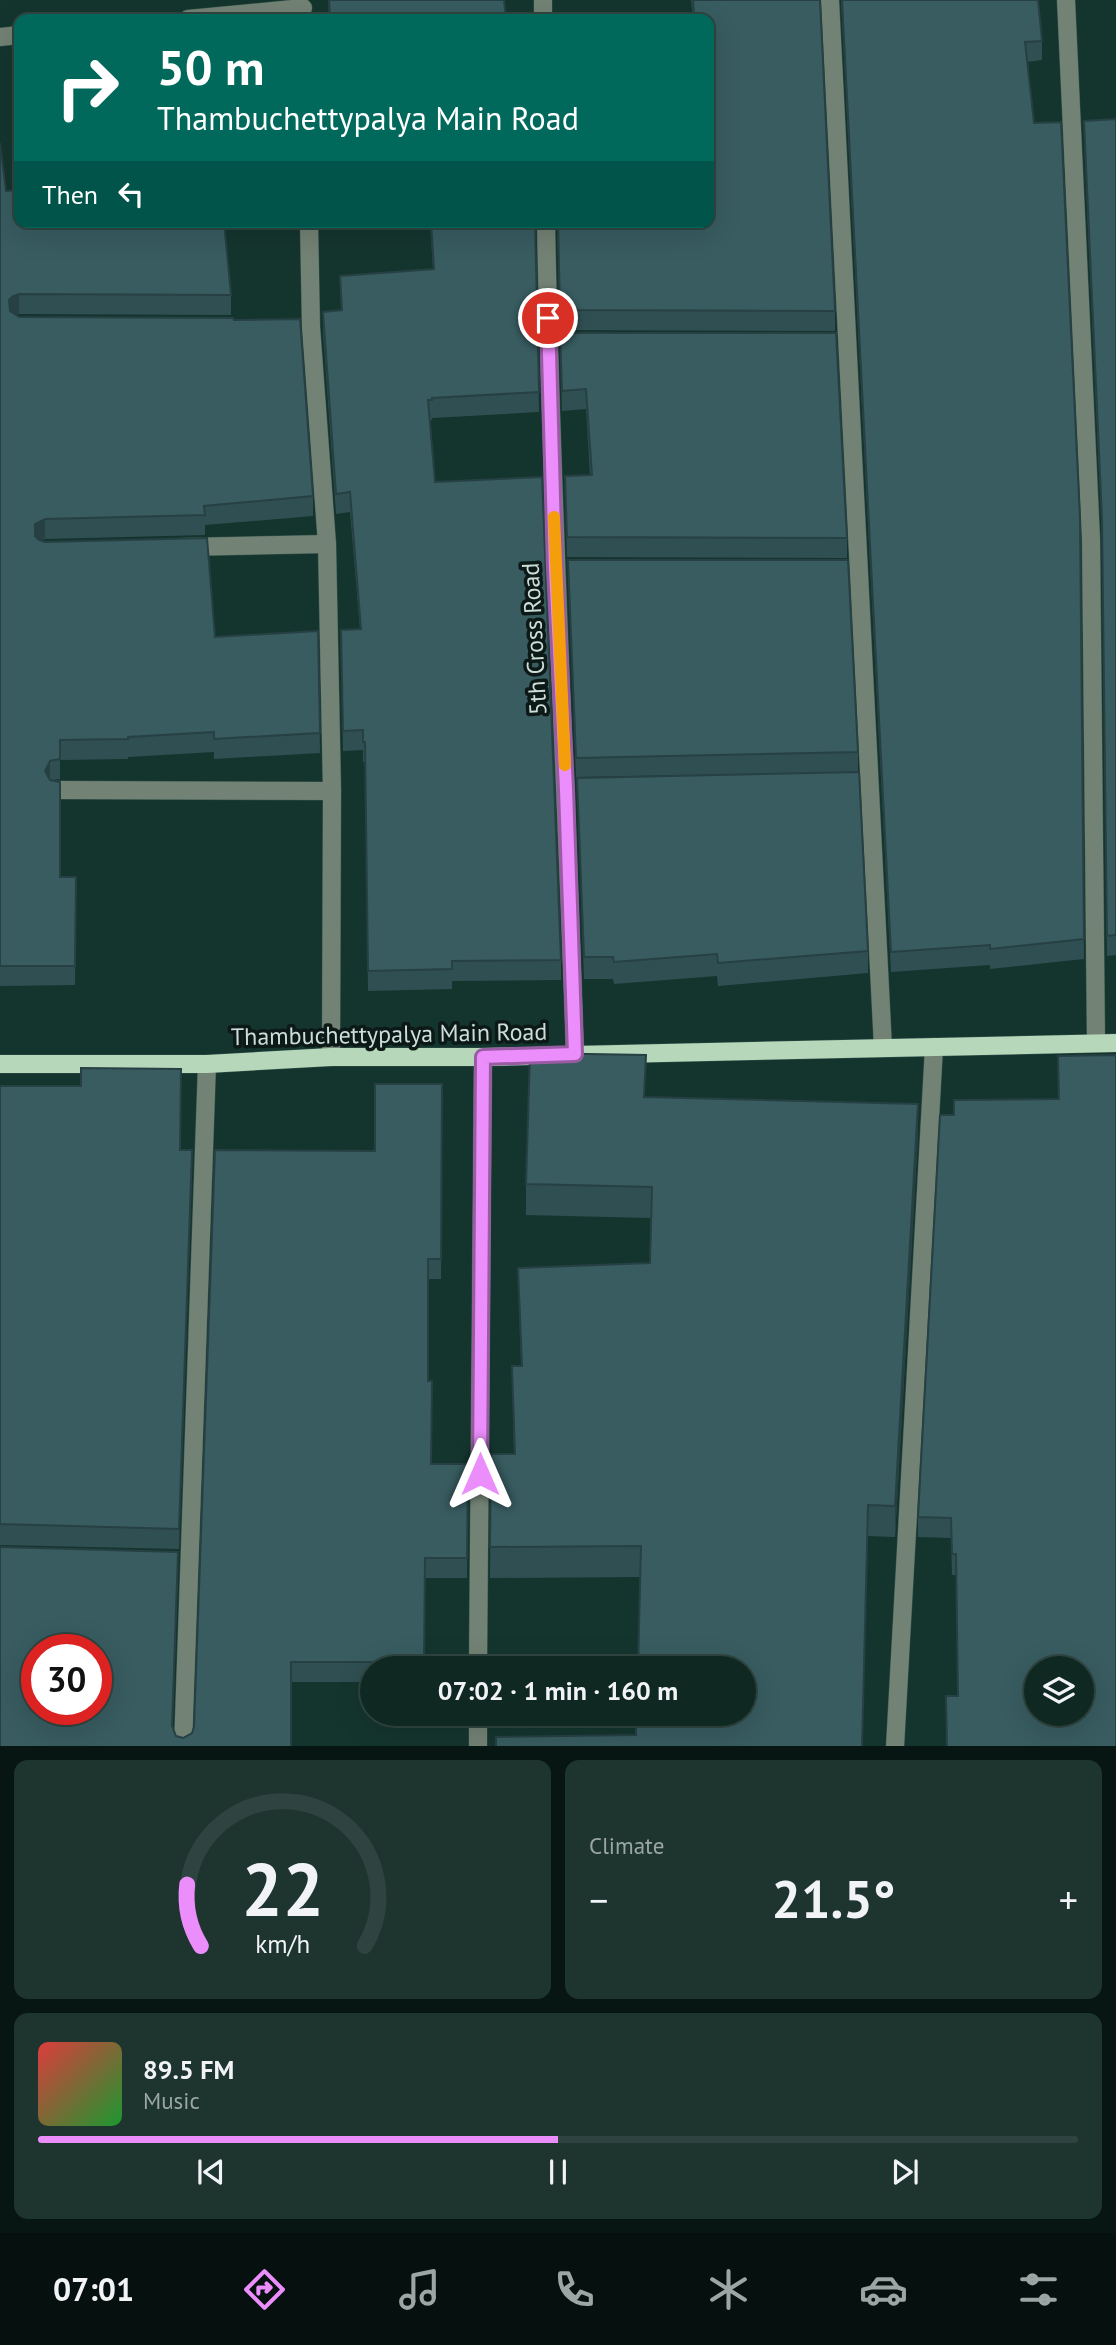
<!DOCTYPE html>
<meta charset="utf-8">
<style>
body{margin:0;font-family:"PT Sans",sans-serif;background:#1d342f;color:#f1f3f6;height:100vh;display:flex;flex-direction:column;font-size:26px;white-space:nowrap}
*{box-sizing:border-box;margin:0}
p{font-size:23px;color:#9ba6a5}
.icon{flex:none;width:38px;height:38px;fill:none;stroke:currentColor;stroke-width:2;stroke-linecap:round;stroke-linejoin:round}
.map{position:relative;height:1746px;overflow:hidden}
.side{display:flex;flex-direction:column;gap:14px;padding:14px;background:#081613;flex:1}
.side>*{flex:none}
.top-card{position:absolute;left:14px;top:14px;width:700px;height:214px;border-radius:14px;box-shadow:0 7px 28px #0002,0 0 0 2px #2f4440;background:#00695c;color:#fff;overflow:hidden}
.buttons{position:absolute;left:1024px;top:1656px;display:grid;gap:14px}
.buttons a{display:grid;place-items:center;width:70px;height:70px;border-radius:50%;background:#0f2822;box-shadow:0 7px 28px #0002,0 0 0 2px #2f4440;font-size:35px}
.speed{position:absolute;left:21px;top:1634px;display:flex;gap:14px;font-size:35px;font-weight:700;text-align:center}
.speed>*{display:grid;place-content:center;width:91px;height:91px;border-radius:50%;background:#0f2822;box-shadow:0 7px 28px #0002,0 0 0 2px #2f4440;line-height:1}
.speed .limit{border:10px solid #d22;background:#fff;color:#111}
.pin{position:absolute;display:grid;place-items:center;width:60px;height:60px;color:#fff;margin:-30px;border:4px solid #fff;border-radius:50%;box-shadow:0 2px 7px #0007}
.me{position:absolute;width:77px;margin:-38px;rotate:0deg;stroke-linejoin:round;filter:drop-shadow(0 0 5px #0008)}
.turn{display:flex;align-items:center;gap:24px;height:147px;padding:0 28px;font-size:32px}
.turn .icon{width:91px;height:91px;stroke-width:2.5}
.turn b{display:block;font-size:49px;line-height:60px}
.then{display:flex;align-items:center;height:66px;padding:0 28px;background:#0003;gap:14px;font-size:26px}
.big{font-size:52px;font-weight:700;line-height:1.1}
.side .card{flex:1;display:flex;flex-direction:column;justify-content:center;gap:10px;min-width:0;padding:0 24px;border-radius:14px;background:#1d342f}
.side .dial{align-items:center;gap:0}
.dial svg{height:182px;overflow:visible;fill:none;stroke:#2f4440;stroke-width:7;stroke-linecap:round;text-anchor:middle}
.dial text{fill:#f1f3f6;stroke:none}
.song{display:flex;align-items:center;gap:21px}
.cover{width:84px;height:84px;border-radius:10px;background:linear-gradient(135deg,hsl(0 70% 55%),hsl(130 70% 35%))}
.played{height:7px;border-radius:4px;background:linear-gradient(90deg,#eb8dfb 50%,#2f4440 50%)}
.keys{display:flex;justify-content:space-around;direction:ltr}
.heat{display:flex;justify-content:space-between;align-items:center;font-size:38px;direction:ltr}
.side .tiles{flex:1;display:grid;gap:14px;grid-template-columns:1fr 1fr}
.card:last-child{grid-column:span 2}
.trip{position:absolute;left:360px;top:1656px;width:396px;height:70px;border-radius:35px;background:#0f2822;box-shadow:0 7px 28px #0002,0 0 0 2px #2f4440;font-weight:700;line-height:70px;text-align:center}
.tab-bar{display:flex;height:112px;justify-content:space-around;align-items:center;background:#06100e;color:#9ba6a5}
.tab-bar .icon{width:49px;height:49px}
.tab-bar .on{color:#eb8dfb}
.tab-bar b{font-size:32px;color:#f1f3f6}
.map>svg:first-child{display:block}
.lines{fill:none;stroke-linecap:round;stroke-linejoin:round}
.minor-casing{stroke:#35534d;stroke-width:19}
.major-casing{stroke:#35534d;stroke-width:19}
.minor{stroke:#728274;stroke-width:18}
.major{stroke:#b6d7ba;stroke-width:18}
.wall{fill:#304f53}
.shaded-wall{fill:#274043}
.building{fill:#385c60;stroke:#274043;stroke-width:2;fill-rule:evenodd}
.route-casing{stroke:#995ca3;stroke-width:18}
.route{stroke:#eb8dfb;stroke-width:12}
.slow{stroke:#f59e0b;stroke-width:12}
.labels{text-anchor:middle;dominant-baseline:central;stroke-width:7;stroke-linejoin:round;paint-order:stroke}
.street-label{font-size:24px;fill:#ccded9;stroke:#0c1916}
</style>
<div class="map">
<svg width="1116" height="1747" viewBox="0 0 1116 1747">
<rect width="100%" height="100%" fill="#14352e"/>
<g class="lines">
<g class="minor-casing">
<g id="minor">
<polyline points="543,0 543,19"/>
<polyline points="830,0 883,1048"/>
<polyline points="1066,0 1091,539 1096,1043"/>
<polyline points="188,19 303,8"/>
<polyline points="0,37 19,35"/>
<polyline points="309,222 311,327 327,544 332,791 331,1057"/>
<path d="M546 222C551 500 566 777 575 1054"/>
<polyline points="184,547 327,544"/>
<polyline points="56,790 332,791"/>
<polyline points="478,1668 483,1057"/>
<polyline points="183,1747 207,1064"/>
<polyline points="478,1747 478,1713"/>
<polyline points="895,1747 934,1047"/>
</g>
</g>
<g class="major-casing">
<polyline id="major" points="0,1064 207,1064 331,1057 483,1057 1116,1043"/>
</g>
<use href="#minor" class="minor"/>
<use href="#major" class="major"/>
</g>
<g class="wall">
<polygon points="328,0 504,0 506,19 329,19"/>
<polygon points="691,0 820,0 835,311 835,331 560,330 557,222 709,222 709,19 693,19"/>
<polygon points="841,0 1038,0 1042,41 1042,60 1027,62 1080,519 1084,959 990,969 990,965 891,972"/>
<polygon points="1116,119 1116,955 1107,956 1102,539 1084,141 1084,121"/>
<polygon points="0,143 6,191 231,295 231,315 19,314 15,315 313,496 313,516 205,525 205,535 45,539 41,541 215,637 318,631 320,753 214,759 214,752 128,757 128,759 60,760 60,779 52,780 60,877 76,877 75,985 0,986"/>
<polygon points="430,222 535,222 539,412 432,418 432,420 429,420 435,482 561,960 561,980 452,981 452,989 368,991 365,762 363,762 363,750 343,751 341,630 360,629 350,512 336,514 323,332 323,312 341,310 340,276 433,269"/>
<polygon points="560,333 847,538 847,558 567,557 565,476 590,475 586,409 562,411"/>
<polygon points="568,560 858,752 858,772 576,777"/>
<polygon points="577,778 868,951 868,973 718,986 717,976 614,984 613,979 584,979"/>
<polygon points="1116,1055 958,1696 956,1575 952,1575 951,1538 918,1537 918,1517 954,1115 1059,1099 1058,1056"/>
<polygon points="442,1084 441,1279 428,1279 428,1381 432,1464 468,1464 467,1578 425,1578 425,1668 373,1668 373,1682 291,1682 291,1747 0,1747 178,1572 172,1728 176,1736 183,1738 192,1733 375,1151"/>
<polygon points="0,1086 180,1150 192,1170 179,1549 0,1545"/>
<polygon points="645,1097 918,1135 895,1537 868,1536 636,1735 640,1577 490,1578 491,1454 514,1454 512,1366 521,1366 518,1268 650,1263 651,1218 526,1215 526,1184"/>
</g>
<g class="shaded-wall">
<polygon points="19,294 19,314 13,316 9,320 9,300 13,296"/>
<polygon points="45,519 45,539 35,544 35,524"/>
<polygon points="50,761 50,781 45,771"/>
<polygon points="918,1104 918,1135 895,1537 895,1506"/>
<polygon points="192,1150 192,1170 179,1549 179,1529"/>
<polygon points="868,1505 868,1536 862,1747"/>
<polygon points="178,1552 178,1572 172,1747 172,1726"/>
</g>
<g class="building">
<polygon points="329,0 504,0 506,19 330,19"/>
<polygon points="693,0 820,0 835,311 560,310 558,222 709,222 709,19 694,19"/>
<polygon points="842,0 1038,0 1042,41 1025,42 1034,123 1061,122 1080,519 1084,939 990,949 990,945 891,952"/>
<polygon points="1116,119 1116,935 1107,936 1102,519 1084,121"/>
<polygon points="0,143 6,191 19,190 19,222 224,222 231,295 19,294 13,296 9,300 10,311 19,317 233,318 234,320 300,319 313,496 204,506 205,515 45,519 35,524 35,536 39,540 45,542 207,538 215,637 318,631 320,733 214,739 214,732 128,737 128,739 60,740 60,759 50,761 45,771 50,780 60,782 60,877 76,877 75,966 0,966"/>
<polygon points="431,222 535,222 539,392 432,398 432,400 428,400 435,482 542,477 561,960 452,961 452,969 368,971 365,742 363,742 363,730 343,731 341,630 361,629 350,492 336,494 323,312 342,310 340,276 434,269"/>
<polygon points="560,333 836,333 847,538 567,537 565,476 592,475 586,389 562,391"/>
<polygon points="568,560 848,560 858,752 576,758"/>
<polygon points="859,772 868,951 718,963 717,954 614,962 613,957 584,957 577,778"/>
<polygon points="530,1053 646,1055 644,1097 918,1104 895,1506 868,1505 862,1747 496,1747 496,1737 636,1735 636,1713 744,1713 744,1668 638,1668 641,1546 490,1547 491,1454 515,1454 512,1366 522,1366 518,1268 650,1263 652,1187 526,1184"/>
<path d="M1116 1055V1747H947L946 1696H958L956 1554H952L951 1518 918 1517 940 1115H954V1100L1059 1099 1058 1056ZM1036 1668H1082V1713H1036Z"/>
<polygon points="81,1068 181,1069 180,1150 192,1150 179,1529 0,1524 0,1086 81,1086"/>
<path d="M375 1084H442L441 1259H428V1381H432L431 1464H468L467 1558H425L424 1662H291V1747H0V1547L178 1552 172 1726 176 1736 183 1738 192 1733 194 1727 215 1150 375 1151ZM37 1650H96V1710H37Z"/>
</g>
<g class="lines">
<g class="route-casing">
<polyline id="route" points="480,1474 483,1057 575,1054 566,789 555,568 548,318"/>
</g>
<use href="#route" class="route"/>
<polyline class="slow" points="554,517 565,765"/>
</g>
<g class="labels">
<g class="street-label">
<text transform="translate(534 639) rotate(-93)">5th Cross Road</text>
<text transform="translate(389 1034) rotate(-1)">Thambuchettypalya Main Road</text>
</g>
</g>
</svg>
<div class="buttons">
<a><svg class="icon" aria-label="layers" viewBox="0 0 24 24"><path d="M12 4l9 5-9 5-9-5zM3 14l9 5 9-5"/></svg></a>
</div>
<div class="speed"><div class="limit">30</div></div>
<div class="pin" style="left:548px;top:318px;background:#d93025"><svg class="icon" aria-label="arrive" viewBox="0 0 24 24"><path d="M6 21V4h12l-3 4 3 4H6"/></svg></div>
<svg class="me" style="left:480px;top:1474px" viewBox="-20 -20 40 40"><path d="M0-17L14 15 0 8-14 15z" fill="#eb8dfb" stroke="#fff" stroke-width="4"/></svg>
<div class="trip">07:02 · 1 min · 160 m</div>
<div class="top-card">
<div class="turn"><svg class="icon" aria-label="right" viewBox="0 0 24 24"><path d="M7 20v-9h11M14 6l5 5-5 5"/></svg><div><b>50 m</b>Thambuchettypalya Main Road</div></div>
<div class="then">Then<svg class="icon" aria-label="left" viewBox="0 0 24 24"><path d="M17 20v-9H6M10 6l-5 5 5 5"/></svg></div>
</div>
</div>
<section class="side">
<div class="tiles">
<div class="card dial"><svg viewBox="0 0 100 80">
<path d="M14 69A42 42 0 1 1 86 69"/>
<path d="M14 69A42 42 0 0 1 8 42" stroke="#eb8dfb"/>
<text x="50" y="56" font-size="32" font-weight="700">22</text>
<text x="50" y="72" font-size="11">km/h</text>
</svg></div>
<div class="card"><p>Climate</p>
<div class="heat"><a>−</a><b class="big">21.5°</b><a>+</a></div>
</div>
<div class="card">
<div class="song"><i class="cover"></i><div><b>89.5 FM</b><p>Music</p></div></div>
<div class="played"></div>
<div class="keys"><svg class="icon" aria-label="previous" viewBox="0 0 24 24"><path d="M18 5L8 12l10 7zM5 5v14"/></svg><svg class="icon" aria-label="pause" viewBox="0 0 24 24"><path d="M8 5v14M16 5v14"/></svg><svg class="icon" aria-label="next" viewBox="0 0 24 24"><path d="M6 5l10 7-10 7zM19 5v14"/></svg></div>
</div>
</div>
</section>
<nav class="tab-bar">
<b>07:01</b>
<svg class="icon on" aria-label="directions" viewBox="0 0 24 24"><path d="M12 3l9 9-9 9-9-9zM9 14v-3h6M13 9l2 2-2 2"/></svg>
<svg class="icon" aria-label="music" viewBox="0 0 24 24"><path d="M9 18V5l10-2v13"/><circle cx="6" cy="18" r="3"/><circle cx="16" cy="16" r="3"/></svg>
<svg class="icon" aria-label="phone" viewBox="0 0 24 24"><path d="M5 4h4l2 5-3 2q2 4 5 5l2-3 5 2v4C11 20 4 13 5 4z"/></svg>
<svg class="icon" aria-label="climate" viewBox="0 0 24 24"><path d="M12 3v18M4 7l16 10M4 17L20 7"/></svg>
<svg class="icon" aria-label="car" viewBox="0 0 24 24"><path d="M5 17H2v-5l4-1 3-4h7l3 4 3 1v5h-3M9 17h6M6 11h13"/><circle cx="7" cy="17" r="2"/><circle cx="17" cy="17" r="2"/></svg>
<svg class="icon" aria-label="filters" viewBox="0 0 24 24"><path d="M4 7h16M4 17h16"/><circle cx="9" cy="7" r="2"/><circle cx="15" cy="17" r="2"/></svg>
</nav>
